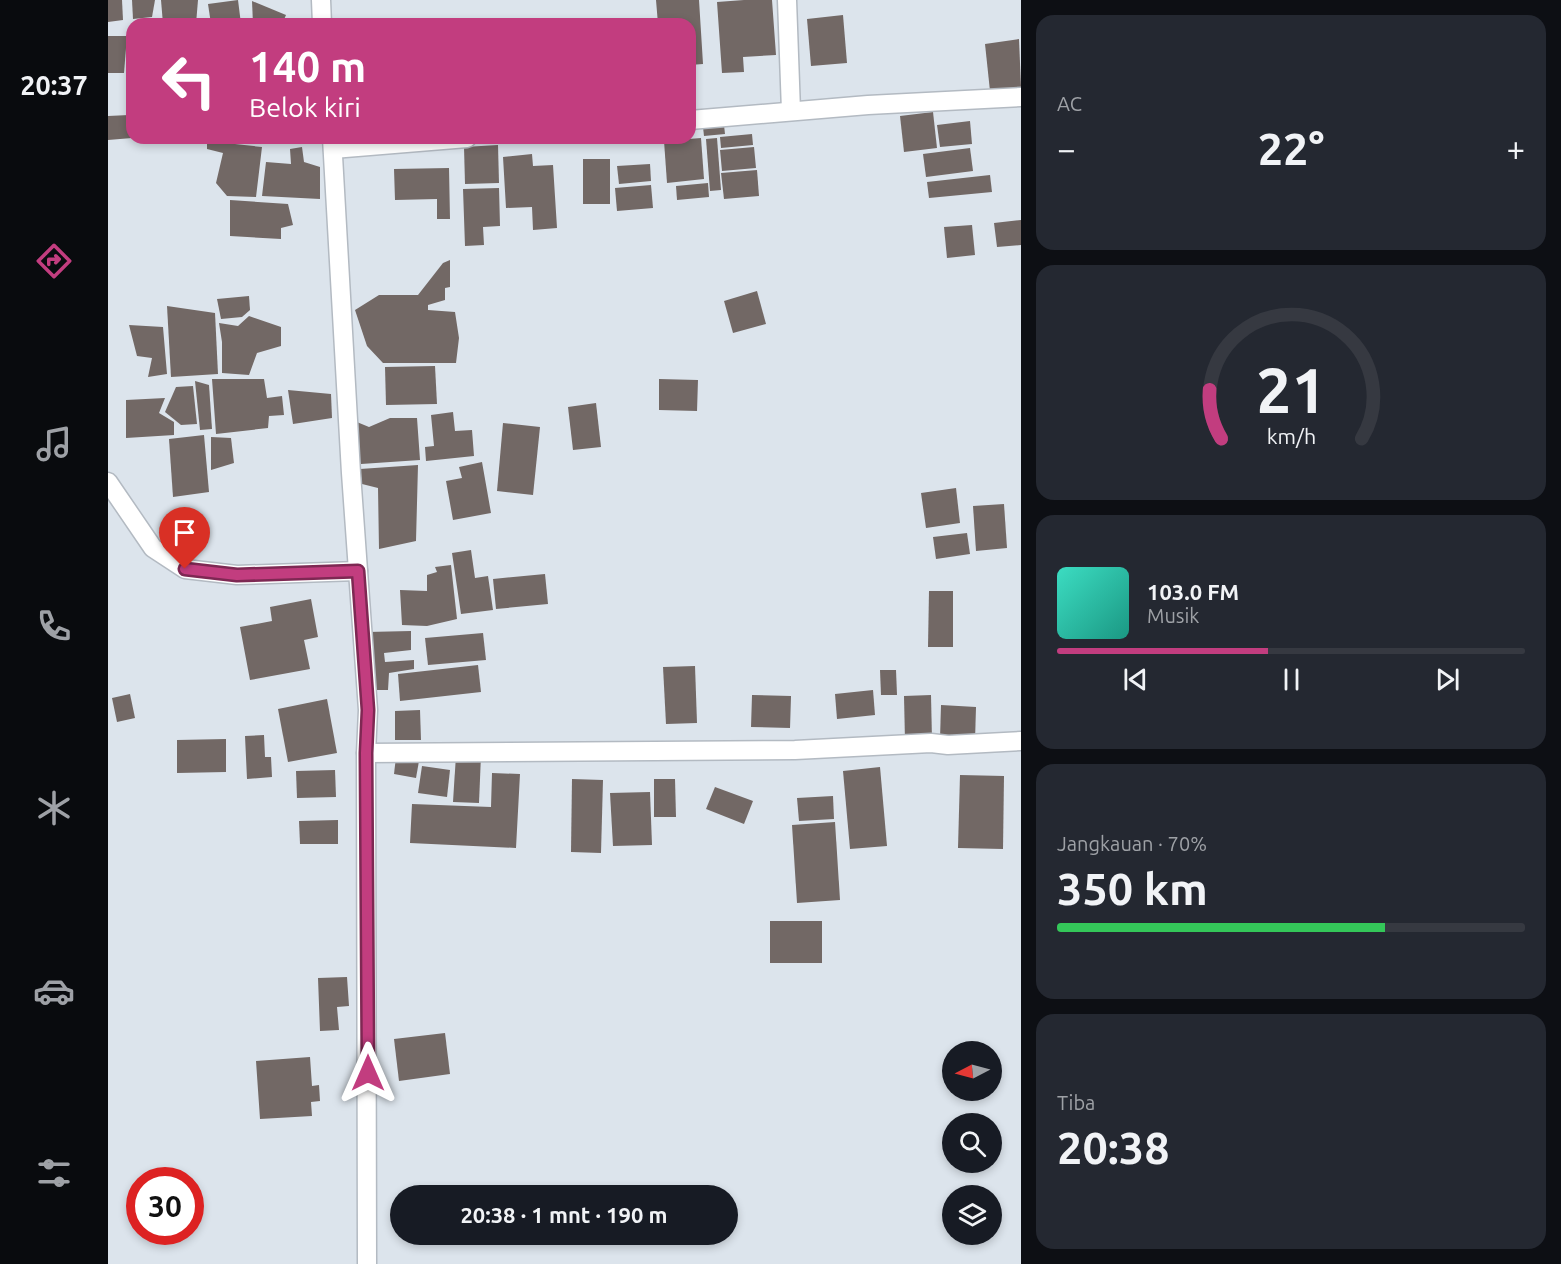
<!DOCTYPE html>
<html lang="id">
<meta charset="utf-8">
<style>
body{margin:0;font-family:Ubuntu,sans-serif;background:#242831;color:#f1f3f6;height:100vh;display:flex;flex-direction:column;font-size:22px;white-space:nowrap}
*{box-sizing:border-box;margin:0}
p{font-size:20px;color:#9ea1a6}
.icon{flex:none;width:33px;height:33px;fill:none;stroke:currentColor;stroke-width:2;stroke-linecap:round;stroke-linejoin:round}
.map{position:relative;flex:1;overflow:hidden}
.drawer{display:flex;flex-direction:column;gap:15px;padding:15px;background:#0d0f14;width:540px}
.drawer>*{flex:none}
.banner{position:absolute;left:18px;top:18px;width:570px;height:126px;border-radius:18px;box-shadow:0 3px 9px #0003;background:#c23d7f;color:#fff;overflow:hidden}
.needle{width:39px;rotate:264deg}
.buttons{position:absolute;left:834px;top:1041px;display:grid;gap:12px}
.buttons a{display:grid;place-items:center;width:60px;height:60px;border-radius:50%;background:#171b24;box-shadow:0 3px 9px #0003;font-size:30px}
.speed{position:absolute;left:18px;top:1167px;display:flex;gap:12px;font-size:30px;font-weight:700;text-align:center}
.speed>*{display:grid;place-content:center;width:78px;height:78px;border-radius:50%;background:#171b24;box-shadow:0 3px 9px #0003;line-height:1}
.speed .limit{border:9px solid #d22;background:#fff;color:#111}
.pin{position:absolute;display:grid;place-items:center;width:51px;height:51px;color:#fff;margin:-62px -26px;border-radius:50% 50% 50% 0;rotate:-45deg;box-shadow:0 0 6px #0007}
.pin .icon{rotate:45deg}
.me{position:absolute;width:66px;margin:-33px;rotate:0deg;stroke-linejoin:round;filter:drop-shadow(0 0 4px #0008)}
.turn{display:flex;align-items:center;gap:21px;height:126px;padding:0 24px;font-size:27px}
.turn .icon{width:78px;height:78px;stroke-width:2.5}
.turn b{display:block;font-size:42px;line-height:51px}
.big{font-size:45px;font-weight:700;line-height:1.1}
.drawer .card{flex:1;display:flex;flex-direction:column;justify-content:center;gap:9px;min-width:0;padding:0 21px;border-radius:18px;background:#242831}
.drawer .dial{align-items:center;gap:0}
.dial svg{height:156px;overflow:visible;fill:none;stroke:#363941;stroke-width:7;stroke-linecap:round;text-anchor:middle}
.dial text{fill:#f1f3f6;stroke:none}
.song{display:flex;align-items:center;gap:18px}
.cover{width:72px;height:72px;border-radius:9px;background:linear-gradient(135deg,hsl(170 70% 55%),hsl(170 70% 35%))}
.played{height:6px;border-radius:3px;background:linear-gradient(90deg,#c23d7f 45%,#363941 45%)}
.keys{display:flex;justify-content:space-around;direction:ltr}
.heat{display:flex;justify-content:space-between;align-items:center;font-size:33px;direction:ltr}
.charge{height:9px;border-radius:4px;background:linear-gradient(90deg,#34c759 70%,#363941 0)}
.trip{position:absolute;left:282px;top:1185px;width:348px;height:60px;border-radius:30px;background:#171b24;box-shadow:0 3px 9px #0003;font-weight:700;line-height:60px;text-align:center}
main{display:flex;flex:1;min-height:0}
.tabs{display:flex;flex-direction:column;width:108px;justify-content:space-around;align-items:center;background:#090b0e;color:#9ea1a6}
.tabs .icon{width:42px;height:42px}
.tabs .active{color:#c23d7f}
.tabs b{font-size:27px;color:#f1f3f6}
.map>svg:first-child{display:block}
.building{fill:#726865}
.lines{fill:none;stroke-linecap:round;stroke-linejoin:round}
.minor-casing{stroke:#b3bac2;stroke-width:21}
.minor{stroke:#fff;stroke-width:18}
.route-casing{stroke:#7e2853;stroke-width:15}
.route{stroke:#c23d7f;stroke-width:10}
</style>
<main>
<nav class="tabs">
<b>20:37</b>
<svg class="icon active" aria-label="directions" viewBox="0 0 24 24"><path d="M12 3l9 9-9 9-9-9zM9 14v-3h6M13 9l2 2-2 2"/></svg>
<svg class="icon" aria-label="music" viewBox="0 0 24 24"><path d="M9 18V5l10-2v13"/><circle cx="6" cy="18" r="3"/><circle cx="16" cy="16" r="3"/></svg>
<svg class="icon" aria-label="phone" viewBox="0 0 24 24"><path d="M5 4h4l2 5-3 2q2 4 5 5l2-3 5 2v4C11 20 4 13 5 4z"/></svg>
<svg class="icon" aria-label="climate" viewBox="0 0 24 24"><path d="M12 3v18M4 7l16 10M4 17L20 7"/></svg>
<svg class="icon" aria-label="car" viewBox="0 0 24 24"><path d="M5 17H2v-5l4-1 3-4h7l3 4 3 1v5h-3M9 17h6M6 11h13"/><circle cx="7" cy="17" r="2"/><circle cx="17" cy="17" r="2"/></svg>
<svg class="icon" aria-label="filters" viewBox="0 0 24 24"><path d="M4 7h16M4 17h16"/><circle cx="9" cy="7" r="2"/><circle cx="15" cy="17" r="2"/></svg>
</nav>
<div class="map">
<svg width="913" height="1264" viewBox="0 0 913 1264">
<rect width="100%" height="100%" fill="#dce4ec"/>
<g class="building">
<polygon points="0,0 14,0 15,20 0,22"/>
<polygon points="24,0 47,0 44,17 25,19"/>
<polygon points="53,0 90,0 88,24 55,24"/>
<polygon points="130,0 133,24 103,24 100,4"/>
<polygon points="548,0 591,0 595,64 582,65 582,24 550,24"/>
<polygon points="636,0 664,0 668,55 635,57 636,72 614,73 609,2"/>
<polygon points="144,1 178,15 174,24 145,24"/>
<polygon points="735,15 739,63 703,66 699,19"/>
<polygon points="0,36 19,36 16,73 0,73"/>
<polygon points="911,39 913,87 882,91 877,44"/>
<polygon points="825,112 829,148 796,152 792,116"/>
<polygon points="21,115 24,138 0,140 0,116"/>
<polygon points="862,121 864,144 832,147 829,125"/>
<polygon points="616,125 617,134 596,136 595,127"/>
<polygon points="644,134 645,145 613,148 612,137"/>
<polygon points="593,138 596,179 559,183 556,141"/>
<polygon points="609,138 613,190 602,191 598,139"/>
<polygon points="99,141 154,147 148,197 119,196 108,183 115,153 99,149"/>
<polygon points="390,145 391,183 357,184 356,147"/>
<polygon points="194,147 196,162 212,167 212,199 154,196 158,162 183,164 182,149"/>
<polygon points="646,147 648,168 614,171 612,150"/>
<polygon points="862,148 865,171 818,177 815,154"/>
<polygon points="424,154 425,166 445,165 449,228 425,230 424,207 398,208 395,157"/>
<rect x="475" y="159" width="27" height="45"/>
<polygon points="542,164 543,181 511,184 509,166"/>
<polygon points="341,168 342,219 329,219 329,199 287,200 286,169"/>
<polygon points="649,170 651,196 616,199 613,173"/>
<polygon points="882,175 884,192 821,198 819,182"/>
<polygon points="600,183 601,197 569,200 568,186"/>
<polygon points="543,185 545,208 509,211 507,188"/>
<polygon points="391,188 392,226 375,227 376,245 357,246 355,189"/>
<polygon points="122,200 180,204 185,225 173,228 173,239 122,236"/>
<polygon points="913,220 913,245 889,247 886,223"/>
<polygon points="864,225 867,255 839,258 836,227"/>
<polygon points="342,260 342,287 337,288 337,300 320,305 320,310 347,312 351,338 348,363 275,363 259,346 247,310 271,295 310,295 335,263"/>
<polygon points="649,291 658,324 625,333 616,301"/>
<polygon points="141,296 142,310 134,317 113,319 109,299"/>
<polygon points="59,306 107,313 110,374 63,377"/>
<polygon points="141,316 173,327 173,346 149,353 141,375 114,373 114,342 111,323 130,326"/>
<polygon points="21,325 55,327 59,374 40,377 44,358 29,356"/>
<polygon points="327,366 329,404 278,405 277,367"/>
<polygon points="104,379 156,379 159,398 174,396 176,415 161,416 160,428 108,434"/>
<polygon points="551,379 590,380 589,411 551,410"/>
<polygon points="87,381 101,385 104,429 92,430"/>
<polygon points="85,386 89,424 73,425 57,412 68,387"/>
<polygon points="180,390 223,394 224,418 185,424"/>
<polygon points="57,398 51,413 66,422 66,435 18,438 18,400"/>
<polygon points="488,403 493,447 465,450 460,407"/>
<polygon points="345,412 347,431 364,430 366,456 318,461 317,447 326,446 323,415"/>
<polygon points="282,418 309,418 312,460 253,464 247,457 244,420 261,427"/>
<polygon points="395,423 432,427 425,495 389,491"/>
<polygon points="96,435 101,492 65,497 61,439"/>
<polygon points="103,437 123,438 126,463 103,470"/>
<polygon points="374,462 383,513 345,520 338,481 354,478 351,467"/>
<polygon points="310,465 308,541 271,549 270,488 254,484 252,469"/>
<polygon points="848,488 852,523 818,528 813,493"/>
<polygon points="896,504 899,548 868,551 865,506"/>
<polygon points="859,533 862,554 828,559 825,537"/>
<polygon points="363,550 367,578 380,576 385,610 353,614 344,553"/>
<polygon points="343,565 349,619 319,626 294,625 292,590 319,591 319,575 329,572 327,567"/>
<polygon points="437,574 440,604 388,609 385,579"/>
<polygon points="821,591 845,591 845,647 820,647"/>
<polygon points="203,599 210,637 196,640 202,669 142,680 132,627 164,621 162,607"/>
<polygon points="303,631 303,650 276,653 277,662 306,660 306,669 281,673 280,690 264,690 259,632"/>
<polygon points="375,633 378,660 320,665 317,638"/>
<polygon points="370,665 373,692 292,701 290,674"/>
<polygon points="587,666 589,723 558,724 555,667"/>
<polygon points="772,670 788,670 789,695 773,695"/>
<polygon points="765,690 767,715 729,719 727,694"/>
<polygon points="22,694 27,718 9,722 4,698"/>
<polygon points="644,695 683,696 682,728 643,727"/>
<polygon points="823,695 824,740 797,741 796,696"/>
<polygon points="219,699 229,753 180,762 170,709"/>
<polygon points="833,705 868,707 867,741 832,739"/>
<polygon points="312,710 313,740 287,740 287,711"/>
<polygon points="156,735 157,757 163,757 164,777 139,779 137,736"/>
<polygon points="118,739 118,772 69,773 69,740"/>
<polygon points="348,755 373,755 371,803 345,802"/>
<polygon points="288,757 311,761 308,778 286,774"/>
<polygon points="314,766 342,770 339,797 310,793"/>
<polygon points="772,767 779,846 742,849 735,771"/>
<polygon points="227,770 228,797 189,798 188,771"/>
<polygon points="384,773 412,774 408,848 302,843 304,804 383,807"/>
<polygon points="852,775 896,776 895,849 850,848"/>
<polygon points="464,779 495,780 493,853 463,852"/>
<polygon points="546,779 567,779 568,817 546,817"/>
<polygon points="607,787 645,801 636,824 598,809"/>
<polygon points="542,792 544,845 505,846 502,793"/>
<polygon points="725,796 726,819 691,821 689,798"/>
<polygon points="230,820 230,844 192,844 191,821"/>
<polygon points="727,822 732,900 689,903 684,825"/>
<rect x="662" y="921" width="52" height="42"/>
<polygon points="239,977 241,1006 229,1007 231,1030 212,1031 210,978"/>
<polygon points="337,1033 342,1074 291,1081 286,1039"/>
<polygon points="202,1057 204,1086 211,1085 212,1101 203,1102 204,1116 152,1119 148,1061"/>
</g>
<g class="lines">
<g class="minor-casing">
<g id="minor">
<polyline points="213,0 214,24"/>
<polyline points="679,0 683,111"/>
<polyline points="582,120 760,105 913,97"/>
<polyline points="224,138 243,473 260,710 258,753 259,1264"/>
<polyline points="225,149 359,138"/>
<polyline points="0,482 45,548 77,569 129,575 250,571"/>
<polyline points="258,753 687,750 823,743 840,745 913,741"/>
</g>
</g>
<use href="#minor" class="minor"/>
</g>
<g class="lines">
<g class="route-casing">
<polyline id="route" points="77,569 129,575 250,571 260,710 258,753 260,1073"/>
</g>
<use href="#route" class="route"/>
</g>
</svg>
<div class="buttons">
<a><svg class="needle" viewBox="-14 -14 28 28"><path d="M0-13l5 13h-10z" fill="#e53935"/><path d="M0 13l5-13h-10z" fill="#9ea1a6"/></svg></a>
<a><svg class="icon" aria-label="search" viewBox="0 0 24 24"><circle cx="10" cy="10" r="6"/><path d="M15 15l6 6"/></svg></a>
<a><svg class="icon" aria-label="layers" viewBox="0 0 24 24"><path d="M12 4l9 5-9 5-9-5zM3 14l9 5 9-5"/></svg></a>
</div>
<div class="speed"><div class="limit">30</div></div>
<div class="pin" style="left:77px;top:569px;background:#d93025"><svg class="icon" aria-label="arrive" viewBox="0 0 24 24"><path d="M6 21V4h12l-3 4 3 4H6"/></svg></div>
<svg class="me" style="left:260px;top:1073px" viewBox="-20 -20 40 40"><path d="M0-17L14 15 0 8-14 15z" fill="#c23d7f" stroke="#fff" stroke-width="4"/></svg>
<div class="trip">20:38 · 1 mnt · 190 m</div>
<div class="banner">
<div class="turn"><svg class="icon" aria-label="left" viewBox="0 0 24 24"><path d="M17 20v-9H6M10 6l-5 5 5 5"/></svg><div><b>140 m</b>Belok kiri</div></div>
</div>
</div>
<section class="drawer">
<div class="card"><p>AC</p>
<div class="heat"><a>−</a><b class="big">22°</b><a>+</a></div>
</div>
<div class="card dial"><svg viewBox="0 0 100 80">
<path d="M14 69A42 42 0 1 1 86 69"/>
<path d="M14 69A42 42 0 0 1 8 44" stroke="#c23d7f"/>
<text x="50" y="56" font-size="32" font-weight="700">21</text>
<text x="50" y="72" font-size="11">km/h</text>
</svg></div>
<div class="card">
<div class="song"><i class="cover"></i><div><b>103.0 FM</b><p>Musik</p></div></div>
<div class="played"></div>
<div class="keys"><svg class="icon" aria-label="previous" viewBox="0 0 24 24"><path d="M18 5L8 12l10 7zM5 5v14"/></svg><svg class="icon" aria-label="pause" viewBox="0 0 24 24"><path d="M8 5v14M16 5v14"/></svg><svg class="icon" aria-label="next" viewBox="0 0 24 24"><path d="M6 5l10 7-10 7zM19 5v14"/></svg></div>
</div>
<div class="card"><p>Jangkauan · 70%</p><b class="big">350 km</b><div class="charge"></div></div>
<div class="card"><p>Tiba</p><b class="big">20:38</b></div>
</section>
</main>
